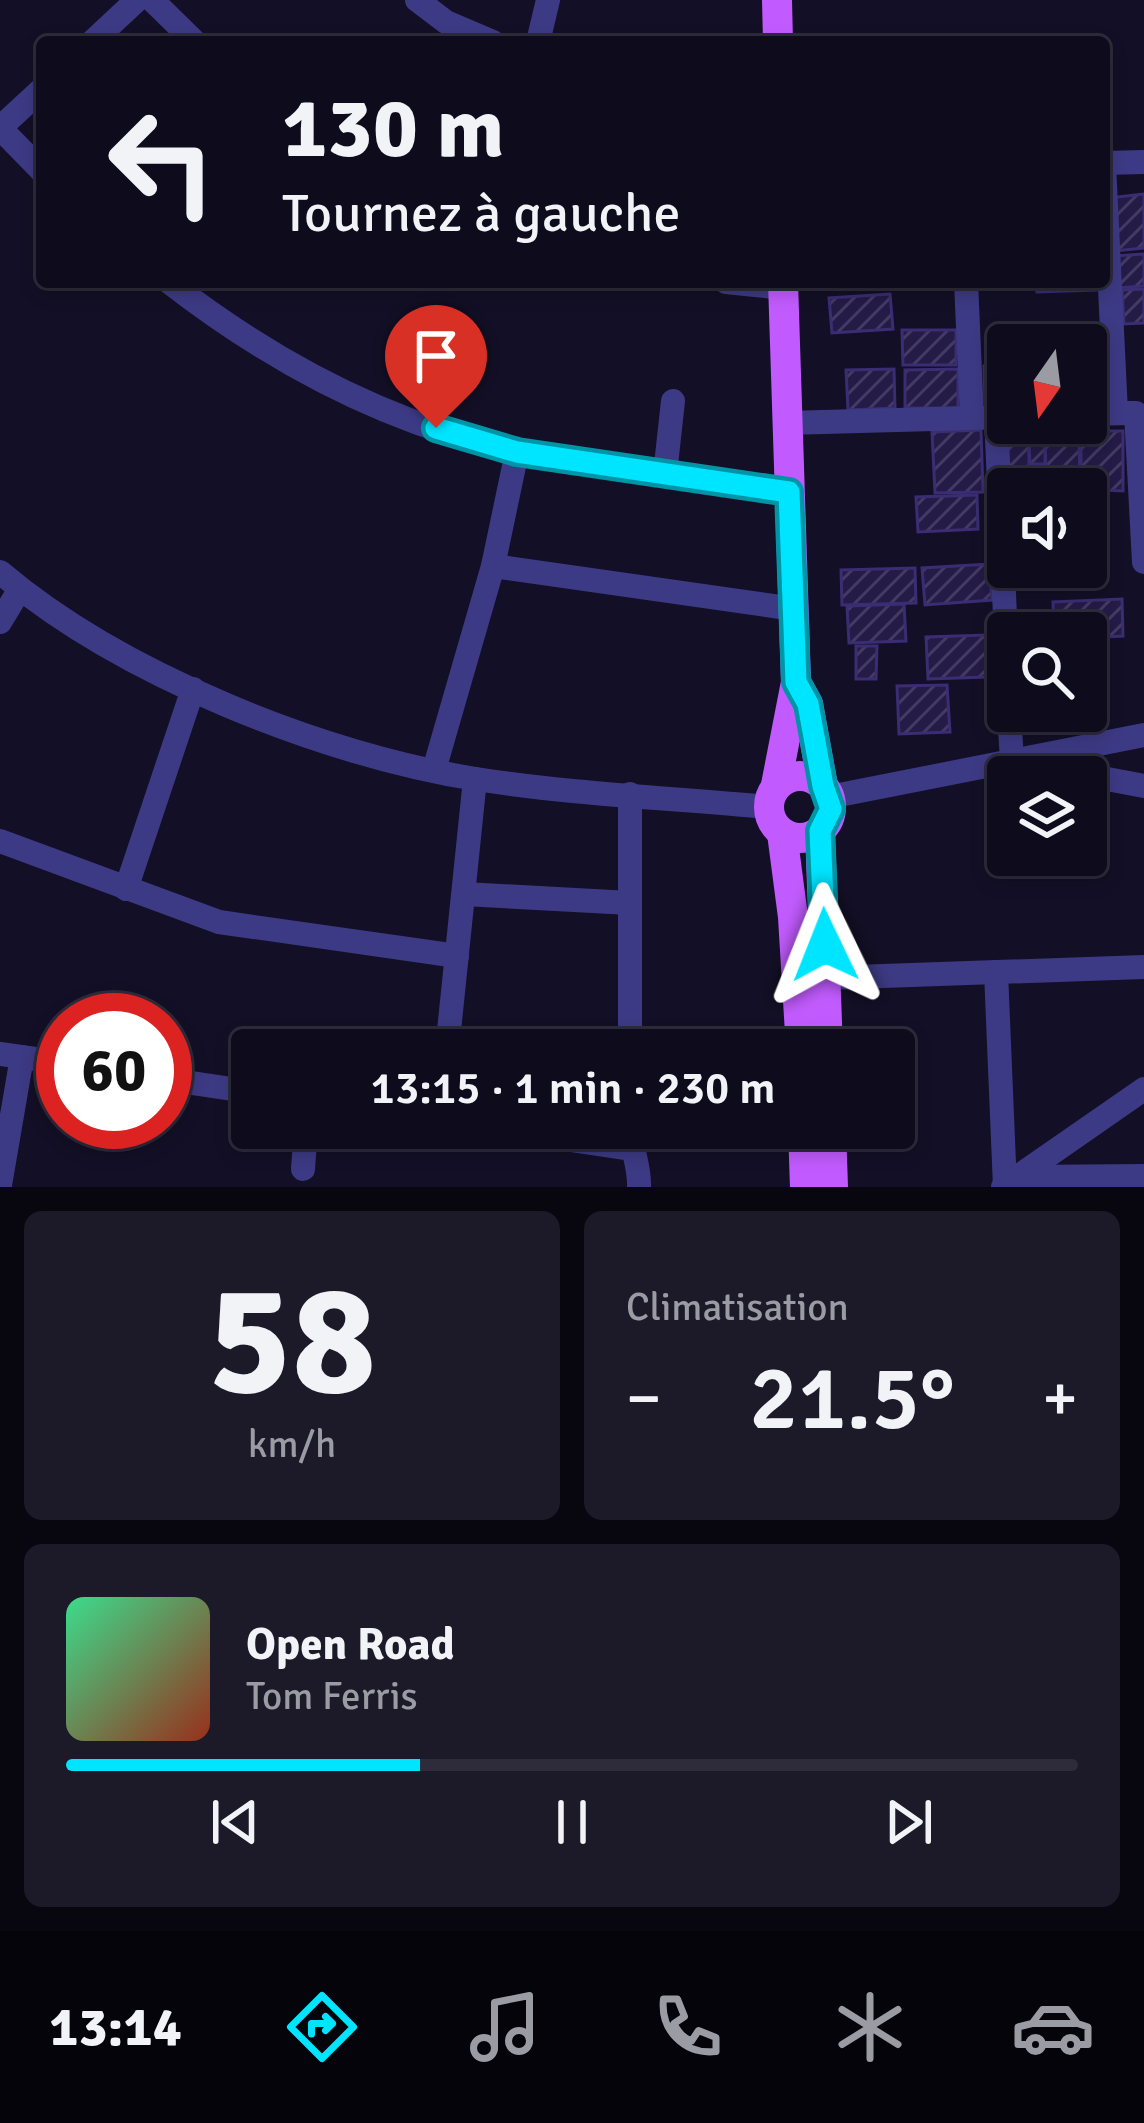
<!DOCTYPE html>
<html lang="fr">
<meta charset="utf-8">
<style>
body{margin:0;font-family:Signika,sans-serif;background:#1c1929;color:#f1f3f6;height:100vh;display:flex;flex-direction:column;font-size:45px;white-space:nowrap}
*{box-sizing:border-box;margin:0}
p{font-size:39px;color:#9b9ba3}
.icon{flex:none;width:66px;height:66px;fill:none;stroke:currentColor;stroke-width:2;stroke-linecap:round;stroke-linejoin:round}
.map{position:relative;height:1187px;overflow:hidden}
.sheet{display:flex;flex-direction:column;gap:24px;padding:24px;background:#08060f;flex:1}
.sheet>*{flex:none}
.banner{position:absolute;left:36px;top:36px;width:1074px;height:252px;border-radius:12px;box-shadow:0 6px 18px #0003,0 0 0 3px #2e2b3b;background:#0e0b1c;color:#f1f3f6;overflow:hidden}
.needle{width:78px;rotate:194deg}
.controls{position:absolute;left:987px;top:324px;display:grid;gap:24px}
.controls a{display:grid;place-items:center;width:120px;height:120px;border-radius:12px;background:#0e0b1c;box-shadow:0 6px 18px #0003,0 0 0 3px #2e2b3b;font-size:60px}
.speed{position:absolute;left:36px;top:993px;display:flex;gap:24px;font-size:60px;font-weight:700;text-align:center}
.speed>*{display:grid;place-content:center;width:156px;height:156px;border-radius:50%;background:#0e0b1c;box-shadow:0 6px 18px #0003,0 0 0 3px #2e2b3b;line-height:1}
.speed .limit{border:18px solid #d22;background:#fff;color:#111}
.pin{position:absolute;display:grid;place-items:center;width:102px;height:102px;color:#fff;margin:-123px -51px;border-radius:50% 50% 50% 0;rotate:-45deg;box-shadow:0 0 12px #0007}
.pin .icon{rotate:45deg}
.me{position:absolute;width:132px;margin:-66px;rotate:358deg;stroke-linejoin:round;filter:drop-shadow(0 0 9px #0008)}
.turn{display:flex;align-items:center;gap:42px;height:252px;padding:0 48px;font-size:54px}
.turn .icon{width:156px;height:156px;stroke-width:2.5}
.turn b{display:block;font-size:84px;line-height:102px}
.big{font-size:90px;font-weight:600;line-height:1.1}
.sheet .card{flex:1;display:flex;flex-direction:column;justify-content:center;gap:18px;min-width:0;padding:0 42px;border-radius:18px;background:#1c1929}
.sheet .dial{align-items:center;gap:0}
.dial b{font-size:156px;line-height:1}
.song{display:flex;align-items:center;gap:36px}
.cover{width:144px;height:144px;border-radius:18px;background:linear-gradient(135deg,hsl(150 70% 55%),hsl(10 70% 35%))}
.played{height:12px;border-radius:6px;background:linear-gradient(90deg,#00e5ff 35%,#2e2b3b 35%)}
.keys{display:flex;justify-content:space-around;direction:ltr}
.heat{display:flex;justify-content:space-between;align-items:center;font-size:66px;direction:ltr}
.sheet .tiles{flex:1;display:grid;gap:24px;grid-template-columns:1fr 1fr}
.card:last-child{grid-column:span 2}
.trip{position:absolute;left:231px;top:1029px;width:684px;height:120px;border-radius:12px;background:#0e0b1c;box-shadow:0 6px 18px #0003,0 0 0 3px #2e2b3b;font-weight:600;line-height:120px;text-align:center}
.dock{display:flex;height:192px;justify-content:space-around;align-items:center;background:#06040b;color:#9b9ba3}
.dock .icon{width:84px;height:84px}
.dock .selected{color:#00e5ff}
.dock b{font-size:54px;color:#f1f3f6}
.map>svg:first-child{display:block}
.building{fill:url(#building-hatch);stroke:#3b2d73;stroke-width:3}
.lines{fill:none;stroke-linecap:round;stroke-linejoin:round}
.minor{stroke:#3d3a85;stroke-width:24}
.major{stroke:#c25bff;stroke-width:30}
.route-casing{stroke:#0095a6;stroke-width:30}
.route{stroke:#00e5ff;stroke-width:21}
</style>
<div class="map">
<svg width="1144" height="1187" viewBox="0 0 1144 1187">
<defs>
<pattern id="building-hatch" width="6" height="6" patternUnits="userSpaceOnUse" patternTransform="scale(3)"><rect width="6" height="6" fill="#241b47"/><path d="M-1 1l2-2M0 6l6-6M5 7l2-2" fill="none" stroke="#433b63"/></pattern>
</defs>
<rect width="100%" height="100%" fill="#130f26"/>
<g class="building">
<polygon points="1144,194 1144,248 1114,251 1108,198"/>
<polygon points="1144,254 1144,286 1116,288 1114,256"/>
<polygon points="1036,282 1095,282 1096,290 1037,292"/>
<polygon points="1144,289 1144,323 1124,324 1122,290"/>
<polygon points="890,294 893,329 832,333 829,298"/>
<polygon points="902,330 956,330 956,365 903,365"/>
<polygon points="1086,362 1094,362 1096,403 1086,403"/>
<polygon points="1008,365 1008,402 985,403 984,366"/>
<polygon points="894,369 895,408 848,410 846,370"/>
<polygon points="958,369 958,408 905,408 905,370"/>
<polygon points="981,430 983,492 935,493 932,432"/>
<polygon points="1081,431 1123,431 1123,491 1081,489"/>
<polygon points="1045,432 1079,432 1080,489 1046,489"/>
<polygon points="1003,434 1028,434 1030,489 1008,489"/>
<polygon points="1029,442 1045,442 1045,464 1030,464"/>
<polygon points="977,495 978,529 918,532 916,497"/>
<polygon points="989,564 992,600 925,605 922,568"/>
<polygon points="915,568 916,603 842,605 841,570"/>
<polygon points="1122,599 1123,636 1086,638 1086,633 1054,633 1053,602"/>
<polygon points="904,604 906,641 849,643 847,606"/>
<polygon points="986,635 987,677 928,679 926,637"/>
<polygon points="856,646 877,646 876,679 856,679"/>
<polygon points="947,685 950,732 899,734 897,686"/>
</g>
<g class="lines">
<g class="minor">
<polyline points="152,0 195,42"/>
<polyline points="417,0 446,22 493,42"/>
<polyline points="92,42 137,0"/>
<polyline points="538,42 548,0"/>
<polyline points="42,89 0,128 42,171"/>
<polyline points="1104,163 1144,162"/>
<polyline points="1104,164 1116,413"/>
<path d="M169 282C271 361 388 424 515 451 605 470 698 478 789 492"/>
<polyline points="726,282 783,288"/>
<polyline points="966,282 972,418"/>
<polyline points="1136,413 1144,562"/>
<polyline points="1086,414 1132,413"/>
<polyline points="996,417 1008,682"/>
<polyline points="786,423 1008,417"/>
<polyline points="665,474 673,401"/>
<polyline points="493,566 794,609"/>
<path d="M0 572C119 673 322 755 476 779 572 794 671 798 768 807"/>
<polyline points="0,622 20,589"/>
<polyline points="1009,711 1012,761 1144,786"/>
<polyline points="434,770 493,566 517,452"/>
<polyline points="630,794 630,1050"/>
<polyline points="829,797 1144,735"/>
<polyline points="0,841 219,922 457,956"/>
<polyline points="126,889 193,689"/>
<polyline points="464,894 630,903"/>
<polyline points="996,972 1005,1187"/>
<polyline points="826,978 1144,967"/>
<polyline points="447,1050 475,779"/>
<polyline points="0,1054 63,1063"/>
<polyline points="165,1079 252,1092"/>
<polyline points="491,1128 631,1149"/>
<path d="M631 1128C631 1150 640 1166 639 1187"/>
<polyline points="303,1169 306,1128"/>
<polyline points="1020,1177 1144,1176"/>
<polyline points="0,1185 22,1057"/>
<polyline points="1003,1187 1144,1089"/>
</g>
<g class="major">
<polyline points="777,0 778,42"/>
<polyline points="796,682 808,704 823,786"/>
<circle cx="800" cy="807" r="31"/>
<polyline points="776,785 796,682 783,282"/>
<polyline points="820,831 828,1050"/>
<polyline points="782,833 793,917 801,1050"/>
<polyline points="803,1128 805,1187"/>
<polyline points="831,1128 833,1187"/>
</g>
</g>
<g class="lines">
<g class="route-casing">
<polyline id="route" points="436,428 517,452 789,492 796,682 808,704 823,786 831,809 820,831 825,945"/>
</g>
<use href="#route" class="route"/>
</g>
</svg>
<div class="controls">
<a><svg class="needle" viewBox="-14 -14 28 28"><path d="M0-13l5 13h-10z" fill="#e53935"/><path d="M0 13l5-13h-10z" fill="#9b9ba3"/></svg></a>
<a><svg class="icon" aria-label="sound" viewBox="0 0 24 24"><path d="M4 9h4l5-4v14l-5-4H4zM17 9q2 3 0 6"/></svg></a>
<a><svg class="icon" aria-label="search" viewBox="0 0 24 24"><circle cx="10" cy="10" r="6"/><path d="M15 15l6 6"/></svg></a>
<a><svg class="icon" aria-label="layers" viewBox="0 0 24 24"><path d="M12 4l9 5-9 5-9-5zM3 14l9 5 9-5"/></svg></a>
</div>
<div class="speed"><div class="limit">60</div></div>
<div class="pin" style="left:436px;top:428px;background:#d93025"><svg class="icon" aria-label="arrive" viewBox="0 0 24 24"><path d="M6 21V4h12l-3 4 3 4H6"/></svg></div>
<svg class="me" style="left:825px;top:945px" viewBox="-20 -20 40 40"><path d="M0-17L14 15 0 8-14 15z" fill="#00e5ff" stroke="#fff" stroke-width="4"/></svg>
<div class="trip">13:15 · 1 min · 230 m</div>
<div class="banner">
<div class="turn"><svg class="icon" aria-label="left" viewBox="0 0 24 24"><path d="M17 20v-9H6M10 6l-5 5 5 5"/></svg><div><b>130 m</b>Tournez à gauche</div></div>
</div>
</div>
<section class="sheet">
<div class="tiles">
<div class="card dial"><b>58</b><p>km/h</p></div>
<div class="card"><p>Climatisation</p>
<div class="heat"><a>−</a><b class="big">21.5°</b><a>+</a></div>
</div>
<div class="card">
<div class="song"><i class="cover"></i><div><b>Open Road</b><p>Tom Ferris</p></div></div>
<div class="played"></div>
<div class="keys"><svg class="icon" aria-label="previous" viewBox="0 0 24 24"><path d="M18 5L8 12l10 7zM5 5v14"/></svg><svg class="icon" aria-label="pause" viewBox="0 0 24 24"><path d="M8 5v14M16 5v14"/></svg><svg class="icon" aria-label="next" viewBox="0 0 24 24"><path d="M6 5l10 7-10 7zM19 5v14"/></svg></div>
</div>
</div>
</section>
<nav class="dock">
<b>13:14</b>
<svg class="icon selected" aria-label="directions" viewBox="0 0 24 24"><path d="M12 3l9 9-9 9-9-9zM9 14v-3h6M13 9l2 2-2 2"/></svg>
<svg class="icon" aria-label="music" viewBox="0 0 24 24"><path d="M9 18V5l10-2v13"/><circle cx="6" cy="18" r="3"/><circle cx="16" cy="16" r="3"/></svg>
<svg class="icon" aria-label="phone" viewBox="0 0 24 24"><path d="M5 4h4l2 5-3 2q2 4 5 5l2-3 5 2v4C11 20 4 13 5 4z"/></svg>
<svg class="icon" aria-label="climate" viewBox="0 0 24 24"><path d="M12 3v18M4 7l16 10M4 17L20 7"/></svg>
<svg class="icon" aria-label="car" viewBox="0 0 24 24"><path d="M5 17H2v-5l4-1 3-4h7l3 4 3 1v5h-3M9 17h6M6 11h13"/><circle cx="7" cy="17" r="2"/><circle cx="17" cy="17" r="2"/></svg>
</nav>
